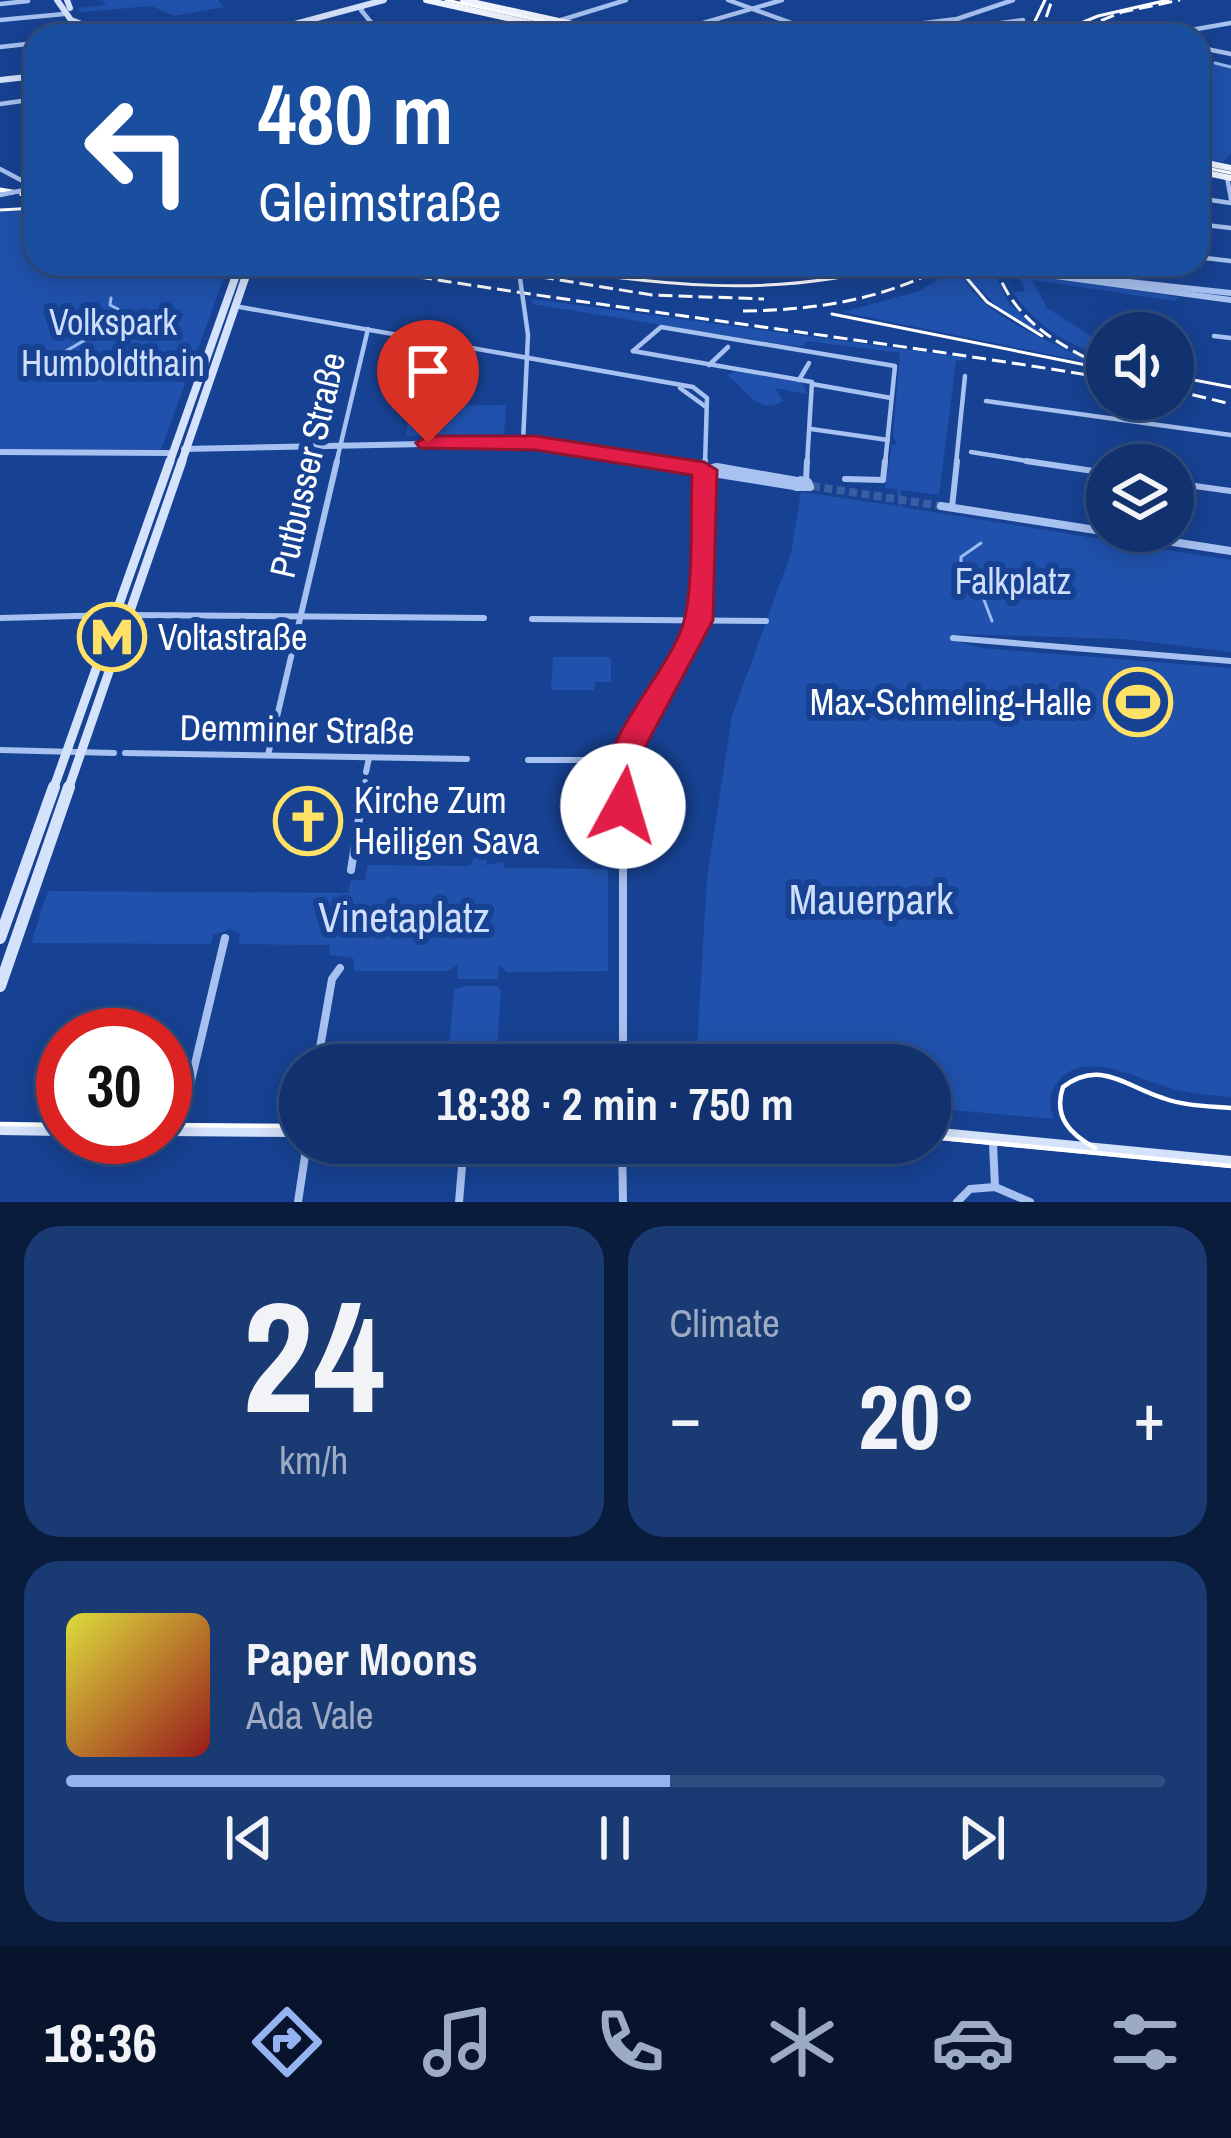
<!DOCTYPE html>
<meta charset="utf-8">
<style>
body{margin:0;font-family:"Archivo Narrow",sans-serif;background:#1a3a73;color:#f1f3f6;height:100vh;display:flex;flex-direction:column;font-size:45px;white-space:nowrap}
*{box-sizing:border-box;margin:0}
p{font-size:39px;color:#9caac2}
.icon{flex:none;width:66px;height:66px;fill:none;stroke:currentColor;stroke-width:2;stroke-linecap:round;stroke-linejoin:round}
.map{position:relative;height:1202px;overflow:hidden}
.sheet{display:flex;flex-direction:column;gap:24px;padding:24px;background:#091c3c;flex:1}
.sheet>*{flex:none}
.top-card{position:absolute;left:24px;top:24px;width:1185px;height:252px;border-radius:36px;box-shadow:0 6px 30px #0003,0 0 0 3px #304d81;background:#1a4fa0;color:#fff;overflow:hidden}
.controls{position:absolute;left:1086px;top:312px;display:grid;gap:24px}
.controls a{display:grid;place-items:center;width:108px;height:108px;border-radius:50%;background:#11326e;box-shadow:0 6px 30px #0003,0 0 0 3px #304d81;font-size:60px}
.speed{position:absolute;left:36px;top:1008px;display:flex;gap:24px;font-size:60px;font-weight:700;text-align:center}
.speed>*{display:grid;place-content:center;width:156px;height:156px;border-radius:50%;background:#11326e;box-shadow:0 6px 30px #0003,0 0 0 3px #304d81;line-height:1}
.speed .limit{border:18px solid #d22;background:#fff;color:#111}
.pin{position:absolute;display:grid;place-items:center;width:102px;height:102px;color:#fff;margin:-123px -51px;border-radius:50% 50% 50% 0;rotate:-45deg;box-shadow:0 0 12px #0007}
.pin .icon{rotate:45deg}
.me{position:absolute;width:132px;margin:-66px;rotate:6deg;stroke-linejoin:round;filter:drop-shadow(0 0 9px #0008)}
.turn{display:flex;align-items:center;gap:42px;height:252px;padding:0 36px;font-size:54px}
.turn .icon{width:156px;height:156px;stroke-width:2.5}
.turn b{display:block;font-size:84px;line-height:102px}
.big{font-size:90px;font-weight:800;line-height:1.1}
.sheet .widget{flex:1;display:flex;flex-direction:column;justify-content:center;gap:18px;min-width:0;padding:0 42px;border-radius:36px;background:#1a3a73}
.sheet .dial{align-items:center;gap:0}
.dial b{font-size:156px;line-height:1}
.song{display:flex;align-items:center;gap:36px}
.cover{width:144px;height:144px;border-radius:18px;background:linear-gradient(135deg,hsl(60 70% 55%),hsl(0 70% 35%))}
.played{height:12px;border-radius:6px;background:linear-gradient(90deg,#95b2f1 55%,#304d81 55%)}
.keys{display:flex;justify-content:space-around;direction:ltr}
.heat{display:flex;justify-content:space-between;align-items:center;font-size:66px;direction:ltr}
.sheet .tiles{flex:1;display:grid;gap:24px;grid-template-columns:1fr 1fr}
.widget:last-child{grid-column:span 2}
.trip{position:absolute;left:279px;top:1044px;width:672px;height:120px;border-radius:60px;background:#11326e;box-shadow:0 6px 30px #0003,0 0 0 3px #304d81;font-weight:800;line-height:120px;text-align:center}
.menu{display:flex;height:192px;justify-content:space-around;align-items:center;background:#07142c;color:#9caac2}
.menu .icon{width:84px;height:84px}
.menu .on{color:#95b2f1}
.menu b{font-size:54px;color:#f1f3f6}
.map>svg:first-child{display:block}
.green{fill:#2052ad}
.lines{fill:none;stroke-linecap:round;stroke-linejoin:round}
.stream{stroke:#9abbf3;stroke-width:3}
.tertiary-tunnel{stroke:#3a5ea3;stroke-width:8;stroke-dasharray:8 4.5;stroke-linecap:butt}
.minor-far2{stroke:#a7c1f0;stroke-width:4.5}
.minor-far1{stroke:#a7c1f0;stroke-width:6}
.minor{stroke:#a7c1f0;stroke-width:8}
.tertiary-far1{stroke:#a7c1f0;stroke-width:6}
.tertiary{stroke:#a7c1f0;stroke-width:8}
.secondary-far3{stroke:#d5e2fb;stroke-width:6}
.secondary-far2{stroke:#d5e2fb;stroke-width:8}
.secondary-far1{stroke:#d5e2fb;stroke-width:9}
.secondary{stroke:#d5e2fb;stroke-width:12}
.primary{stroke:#f0f5ff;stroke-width:6}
.tram-far1{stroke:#fff;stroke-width:3}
.tram{stroke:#fff;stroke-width:4.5}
.rail{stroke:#fff;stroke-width:3;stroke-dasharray:14 6;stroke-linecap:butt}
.minor-bridge{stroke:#a7c1f0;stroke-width:4.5}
.tertiary-bridge-far1{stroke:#a7c1f0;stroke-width:4.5}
.tertiary-bridge{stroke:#a7c1f0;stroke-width:6}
.route{fill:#e11d48;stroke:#92132f;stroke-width:3}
.labels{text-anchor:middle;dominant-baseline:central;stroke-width:12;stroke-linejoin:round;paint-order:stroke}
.park-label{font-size:36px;fill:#cedefb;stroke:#174293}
.street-label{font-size:36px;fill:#fff;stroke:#174293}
.poi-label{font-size:36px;fill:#fff;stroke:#174293;text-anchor:start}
.near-park-label{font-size:42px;fill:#cedefb;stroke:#174293}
</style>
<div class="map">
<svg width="1231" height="1202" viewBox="0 0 1231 1202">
<rect width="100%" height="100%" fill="#174293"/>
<g class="green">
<polygon points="102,0 218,0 224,7 174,16 152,6 81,12 78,8 106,5"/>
<polygon points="1197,62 1231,67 1231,153 1223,162 1197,159"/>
<polygon points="36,210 36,264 229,264 161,449 0,449 0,212"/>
<path d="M963 264H990L1009 303 1044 335 1000 309 959 269C980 318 1048 339 1092 363L843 312 919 291Z"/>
<path d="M1002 272 1014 292 1025 291 1018 273 1179 297 1175 301 1032 280 1047 308 1107 346V358C1060 342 1023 318 1002 272Z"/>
<path d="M532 299 969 358 956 361 939 495 901 490 902 507 1231 560V652L1125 639 957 634 959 642 982 648 1231 668V1097C1212 1095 1192 1094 1174 1089 1140 1081 1084 1046 1057 1083 1048 1095 1049 1106 1054 1119L930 1108V1065H696L707 878 732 716 791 553 801 492 898 506 897 489 885 488 892 445H897L893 434 900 353 806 341 802 347 774 343 533 304Z"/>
<path d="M736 371 803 383 807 394 775 388 783 401C759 417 745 388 727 375Z"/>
<polygon points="506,405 504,434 406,436 410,406"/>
<polygon points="553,657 611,657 611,682 595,682 594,690 551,690"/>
<polygon points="477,852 487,853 487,864 475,866 505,862 504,868 608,869 608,971 507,972 499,965 498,979 457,979 458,964 449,971 355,971 353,958 329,955 330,945 239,944 240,934 231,929 213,935 211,944 31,943 48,891 348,893 351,880 365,880 368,865 470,866"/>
<polygon points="467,986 497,986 501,991 496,1065 448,1065 454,989"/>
</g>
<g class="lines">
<g class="stream">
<polyline points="1215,63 1231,67"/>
<polyline points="111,298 110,305 118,309"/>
<polyline points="102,332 115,324"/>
<polyline points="66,351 85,340"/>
<polyline points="981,543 961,557 961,565 978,584 992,621"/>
</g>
<polyline class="tertiary-tunnel" points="812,486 941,506"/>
<g class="minor-far2">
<polyline points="728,0 822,34"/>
<polyline points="0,4 28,1"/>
<polyline points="363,6 361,10 382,36"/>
<polyline points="0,20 64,14"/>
<polyline points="558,21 626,0"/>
<polyline points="91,36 116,32"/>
<polyline points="658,36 782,0"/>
<polyline points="819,36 957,19 1013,0"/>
<polyline points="904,36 1023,20"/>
<polyline points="1157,36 1231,23"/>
<polyline points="0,47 36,43"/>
<polyline points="1197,47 1231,54"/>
<polyline points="0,104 36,99"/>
<polyline points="0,169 36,188"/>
<polyline points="1227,177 1231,199"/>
<polyline points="1197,198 1231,203"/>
<polyline points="1197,224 1231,228"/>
<polyline points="1197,257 1231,261"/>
<polyline points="234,306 693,387 707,398 705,464"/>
<polyline points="1214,336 1231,338"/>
<polyline points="633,351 661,327 895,366 885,464"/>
<polyline points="633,351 812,382 807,464"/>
<polyline points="709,365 728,347"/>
<polyline points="799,380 809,363"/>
<polyline points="812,384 891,398"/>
<polyline points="680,388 706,407"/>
<polyline points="986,401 1231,435"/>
<polyline points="811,429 888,440"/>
<polyline points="523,442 528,335"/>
<polyline points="971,452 1046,464"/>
<polyline points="336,464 368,329"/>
<polyline points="956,464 965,376"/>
</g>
<g class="minor-far1">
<polyline points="1026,461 1107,473"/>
<polyline points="845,479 883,480 885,461"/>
<polyline points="806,481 807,461"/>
<polyline points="1173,483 1231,491"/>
<polyline points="952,507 957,461"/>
<polyline points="129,615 484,618"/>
<polyline points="0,618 114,615"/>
<polyline points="532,619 766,621"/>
<polyline points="953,638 1231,661"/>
<polyline points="0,750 114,753"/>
<polyline points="125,753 467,759"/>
<polyline points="268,755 337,461"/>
<polyline points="528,760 623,760"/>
<polyline points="366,772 369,758"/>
<polyline points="364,790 365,782"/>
<polyline points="623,790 623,760 699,620 705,461"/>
</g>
<g class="minor">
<polyline points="623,787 623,1065"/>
<polyline points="351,870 364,787"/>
<polyline points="317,1065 332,979 340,968"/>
<polyline points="180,1127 225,938"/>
<polyline points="622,1143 623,1202"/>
<polyline points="993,1143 995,1187"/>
<polyline points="298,1202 307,1143"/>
<polyline points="459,1202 464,1143"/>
<polyline points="957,1202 970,1189 995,1187 1030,1202"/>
</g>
<g class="tertiary-far1">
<polyline points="1010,269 1231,293"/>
<polyline points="1048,275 1231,300"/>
<polyline points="184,449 523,442 656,464"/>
<polyline points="0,452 172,453"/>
</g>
<g class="tertiary">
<polyline points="637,461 794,486"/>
<polyline points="704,470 717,467 797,481"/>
<polygon points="801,480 808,482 810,487 796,487 794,483"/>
<polyline points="941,506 1231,551"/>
</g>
<g class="secondary-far3">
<polyline points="57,0 71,20 113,36"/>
<polyline points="67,0 70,8"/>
<polyline points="250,36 384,0"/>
<polyline points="0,80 36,76"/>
</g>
<g class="secondary-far2">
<polyline points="169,464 240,264"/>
<polyline points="181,464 250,264"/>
</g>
<g class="secondary-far1">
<polyline points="53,790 170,461"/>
<polyline points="68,790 182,461"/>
</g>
<g class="secondary">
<polyline points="0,938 54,787"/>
<polyline points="0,986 69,787"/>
<polyline points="0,1129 63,1130"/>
<polyline points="165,1130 300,1131"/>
<polyline points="930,1133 1231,1162"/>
</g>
<g class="primary">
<polyline points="426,0 588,36"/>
<polyline points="463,0 627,36"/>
<polyline points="1197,161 1231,168"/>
<polyline points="1197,171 1231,178"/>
</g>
<g class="tram-far1">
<polyline points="446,0 610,36"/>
<polyline points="1052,35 1098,16 1168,0"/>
<polyline points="1028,36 1045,0"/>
<polyline points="1197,166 1231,173"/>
<polyline points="0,189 36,195"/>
<polyline points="0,210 36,208"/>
<path d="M529 264C655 285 774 300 898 264"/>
<polyline points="627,264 702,268 771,264"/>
<polyline points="959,269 987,302 1042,336"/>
<polyline points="832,314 1091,366"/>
<polyline points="1173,376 1231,387"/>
</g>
<g class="tram">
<polyline points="0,1124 63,1125"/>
<polyline points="165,1125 300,1126"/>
<polyline points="930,1137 1231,1166"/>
<path d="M1095 1148C1070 1134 1053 1117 1063 1087 1100 1059 1125 1086 1163 1098 1184 1106 1208 1106 1231 1108"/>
</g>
<g class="rail">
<polyline points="1040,36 1052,0"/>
<polyline points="1064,36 1122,12 1180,0"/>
<polyline points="0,191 36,197"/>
<path d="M339 264C594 307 851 336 1107 378"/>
<polyline points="461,264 652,295 764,299"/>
<path d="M995 264C1011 319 1058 345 1107 368"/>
<path d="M743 311C816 310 884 300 949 264"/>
<polyline points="1173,390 1231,404"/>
</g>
<polyline class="minor-bridge" points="518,264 528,335"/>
<polyline class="tertiary-bridge-far1" points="0,195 29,189"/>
<polyline class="tertiary-bridge" points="982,265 1010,269"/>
</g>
<path class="route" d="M428 436H536L704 462 717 470 713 620 638 760 639 806 634 813H612C578 753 674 673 685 617 694 572 690 521 692 475L536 450 420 448 416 443Z"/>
<defs>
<g id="metro-ring" transform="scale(3.45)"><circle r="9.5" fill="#174293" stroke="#ffe166" stroke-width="1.5"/><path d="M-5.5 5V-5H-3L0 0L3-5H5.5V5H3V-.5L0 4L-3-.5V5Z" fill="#ffe166"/></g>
<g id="stadium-ring" transform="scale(3.45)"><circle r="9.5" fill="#174293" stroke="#ffe166" stroke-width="1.5"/><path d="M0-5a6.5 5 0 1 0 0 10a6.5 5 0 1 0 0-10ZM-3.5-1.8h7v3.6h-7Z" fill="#ffe166"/></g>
<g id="church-ring" transform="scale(3.45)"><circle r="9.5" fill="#174293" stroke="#ffe166" stroke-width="1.5"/><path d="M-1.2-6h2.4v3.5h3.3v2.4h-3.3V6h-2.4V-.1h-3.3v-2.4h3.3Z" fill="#ffe166"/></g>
</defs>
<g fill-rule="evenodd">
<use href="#metro-ring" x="112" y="637"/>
<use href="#stadium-ring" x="1138" y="702"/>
<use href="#church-ring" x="308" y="821"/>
</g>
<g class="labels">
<g class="park-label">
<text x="113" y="322">Volkspark<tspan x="113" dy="41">Humboldthain</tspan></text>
<text x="1013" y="581">Falkplatz</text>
</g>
<g class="street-label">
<text transform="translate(307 465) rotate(-77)">Putbusser Straße</text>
<text transform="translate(297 729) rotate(1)">Demminer Straße</text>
</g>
<g class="poi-label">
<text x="158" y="637">Voltastraße</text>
<text x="1092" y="702" text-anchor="end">Max-Schmeling-Halle</text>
<text x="354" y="800">Kirche Zum<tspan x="354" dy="41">Heiligen Sava</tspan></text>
</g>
<g class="near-park-label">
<text x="871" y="899">Mauerpark</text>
<text x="404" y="917">Vinetaplatz</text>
</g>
</g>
</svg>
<div class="controls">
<a><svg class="icon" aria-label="sound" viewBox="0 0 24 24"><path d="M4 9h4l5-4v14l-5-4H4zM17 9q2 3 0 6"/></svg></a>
<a><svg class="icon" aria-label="layers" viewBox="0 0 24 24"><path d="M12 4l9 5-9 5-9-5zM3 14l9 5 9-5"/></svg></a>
</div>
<div class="speed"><div class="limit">30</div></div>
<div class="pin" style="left:428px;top:443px;background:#d93025"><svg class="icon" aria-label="arrive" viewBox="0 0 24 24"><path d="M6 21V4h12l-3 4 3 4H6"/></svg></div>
<svg class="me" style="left:623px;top:806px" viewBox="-20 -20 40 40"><circle r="19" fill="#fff"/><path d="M0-13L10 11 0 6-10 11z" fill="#e11d48"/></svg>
<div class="trip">18:38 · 2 min · 750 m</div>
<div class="top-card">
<div class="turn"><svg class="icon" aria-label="left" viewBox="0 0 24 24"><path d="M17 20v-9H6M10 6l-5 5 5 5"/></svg><div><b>480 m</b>Gleimstraße</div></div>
</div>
</div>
<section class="sheet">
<div class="tiles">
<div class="widget dial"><b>24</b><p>km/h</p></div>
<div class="widget"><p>Climate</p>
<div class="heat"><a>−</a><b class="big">20°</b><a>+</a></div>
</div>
<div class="widget">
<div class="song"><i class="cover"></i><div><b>Paper Moons</b><p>Ada Vale</p></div></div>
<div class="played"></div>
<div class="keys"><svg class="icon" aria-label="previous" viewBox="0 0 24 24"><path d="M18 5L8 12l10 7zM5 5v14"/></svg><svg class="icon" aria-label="pause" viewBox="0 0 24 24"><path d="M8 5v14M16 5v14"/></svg><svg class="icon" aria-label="next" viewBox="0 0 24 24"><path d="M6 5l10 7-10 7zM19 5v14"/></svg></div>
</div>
</div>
</section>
<nav class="menu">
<b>18:36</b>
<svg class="icon on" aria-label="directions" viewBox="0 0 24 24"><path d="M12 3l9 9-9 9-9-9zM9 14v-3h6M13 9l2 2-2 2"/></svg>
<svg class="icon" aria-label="music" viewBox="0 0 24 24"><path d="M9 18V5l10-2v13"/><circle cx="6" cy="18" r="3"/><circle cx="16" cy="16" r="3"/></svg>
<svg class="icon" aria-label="phone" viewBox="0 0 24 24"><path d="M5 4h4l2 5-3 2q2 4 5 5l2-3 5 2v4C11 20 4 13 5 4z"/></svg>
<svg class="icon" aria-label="climate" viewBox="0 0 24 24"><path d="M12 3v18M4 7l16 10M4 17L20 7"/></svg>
<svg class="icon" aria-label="car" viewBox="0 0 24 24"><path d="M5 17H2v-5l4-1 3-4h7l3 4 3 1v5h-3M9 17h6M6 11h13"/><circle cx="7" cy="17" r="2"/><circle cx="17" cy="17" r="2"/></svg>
<svg class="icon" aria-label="filters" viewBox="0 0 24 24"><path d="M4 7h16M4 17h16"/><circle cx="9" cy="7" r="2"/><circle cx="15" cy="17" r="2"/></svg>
</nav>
